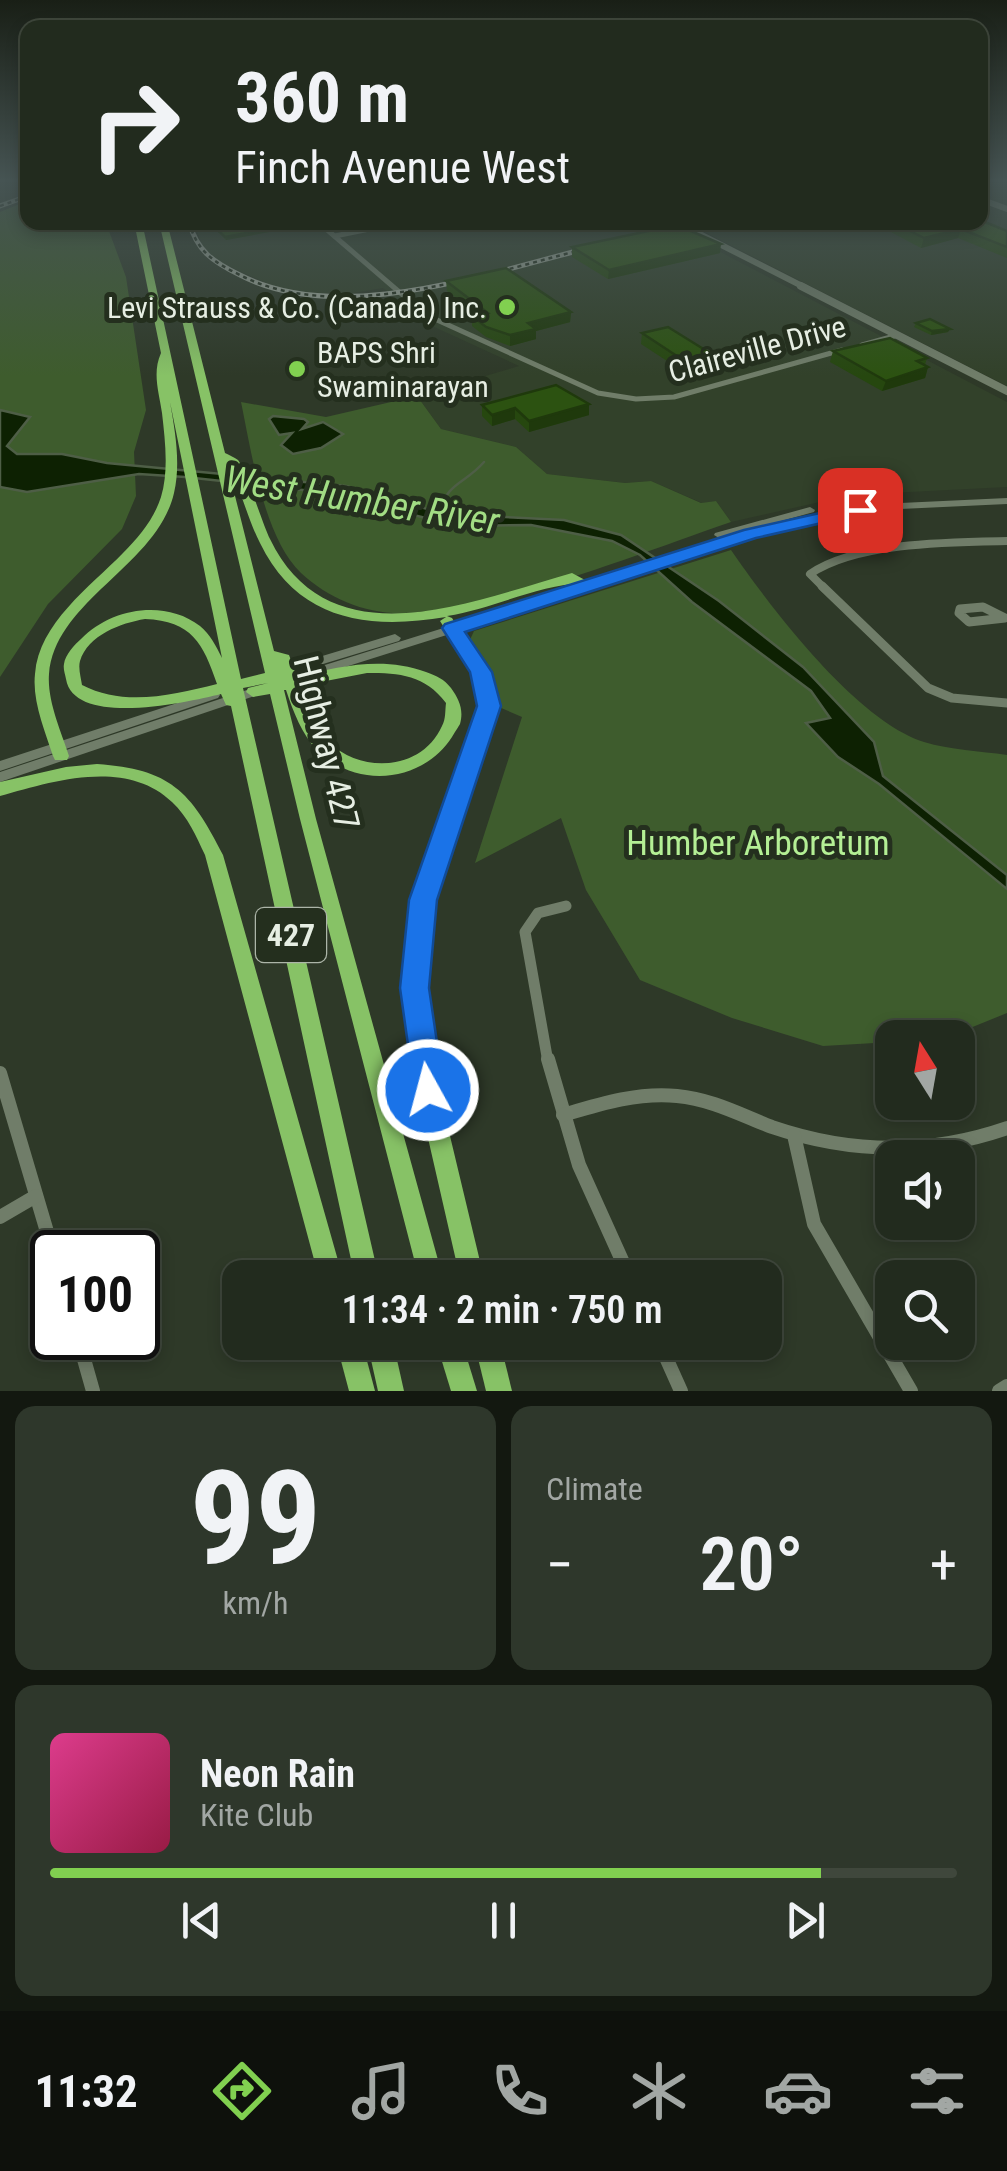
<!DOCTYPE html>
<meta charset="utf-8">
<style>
body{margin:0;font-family:"Roboto Condensed",sans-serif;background:#2e372b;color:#f1f3f6;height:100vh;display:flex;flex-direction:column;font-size:38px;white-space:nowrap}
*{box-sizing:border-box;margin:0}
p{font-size:32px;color:#a2a7a4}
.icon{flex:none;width:55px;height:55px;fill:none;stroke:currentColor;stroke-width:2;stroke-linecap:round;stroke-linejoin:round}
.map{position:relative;height:1391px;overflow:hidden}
.drawer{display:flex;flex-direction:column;gap:15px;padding:15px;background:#131810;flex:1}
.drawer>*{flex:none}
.hud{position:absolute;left:20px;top:20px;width:968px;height:210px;border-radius:20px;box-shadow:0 5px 15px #0003,0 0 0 2px #3f473c;background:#222b1e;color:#f1f3f6;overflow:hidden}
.needle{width:65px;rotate:349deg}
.controls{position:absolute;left:875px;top:1020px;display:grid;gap:20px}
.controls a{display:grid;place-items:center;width:100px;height:100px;border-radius:20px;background:#222b1e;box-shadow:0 5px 15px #0003,0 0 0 2px #3f473c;font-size:50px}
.speed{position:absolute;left:30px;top:1230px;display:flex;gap:20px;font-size:50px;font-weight:700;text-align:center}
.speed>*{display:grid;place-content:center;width:130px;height:130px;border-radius:50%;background:#222b1e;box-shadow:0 5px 15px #0003,0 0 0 2px #3f473c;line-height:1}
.speed .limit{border:5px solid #111;border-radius:15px;background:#fff;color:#111}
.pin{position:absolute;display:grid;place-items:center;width:85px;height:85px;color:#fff;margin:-42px;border-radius:20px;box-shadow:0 5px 15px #0006}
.me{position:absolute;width:110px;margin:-55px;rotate:353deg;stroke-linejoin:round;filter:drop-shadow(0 0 8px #0008)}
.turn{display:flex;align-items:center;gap:35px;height:210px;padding:0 50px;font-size:45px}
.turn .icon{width:130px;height:130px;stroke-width:2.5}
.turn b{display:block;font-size:70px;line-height:85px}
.big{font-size:75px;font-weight:600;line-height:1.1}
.drawer .card{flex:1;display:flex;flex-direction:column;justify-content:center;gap:15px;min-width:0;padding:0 35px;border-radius:20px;background:#2e372b}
.drawer .dial{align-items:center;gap:0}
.dial b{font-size:130px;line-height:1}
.song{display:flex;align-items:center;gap:30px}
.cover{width:120px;height:120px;border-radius:15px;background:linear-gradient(135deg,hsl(330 70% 55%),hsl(340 70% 35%))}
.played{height:10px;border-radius:5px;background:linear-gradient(90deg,#81d050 85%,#3f473c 85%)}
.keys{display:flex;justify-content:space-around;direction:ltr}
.heat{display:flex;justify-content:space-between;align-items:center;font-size:55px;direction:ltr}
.drawer .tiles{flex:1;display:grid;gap:15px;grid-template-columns:1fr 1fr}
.card:last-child{grid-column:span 2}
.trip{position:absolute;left:222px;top:1260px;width:560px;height:100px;border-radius:20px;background:#222b1e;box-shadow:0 5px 15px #0003,0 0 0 2px #3f473c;font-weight:600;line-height:100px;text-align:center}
.menu{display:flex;height:160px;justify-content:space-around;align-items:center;background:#0e110c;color:#a2a7a4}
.menu .icon{width:70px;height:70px}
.menu .active{color:#81d050}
.menu b{font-size:45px;color:#f1f3f6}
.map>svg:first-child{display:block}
.built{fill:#32412a}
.green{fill:#3e5c2d}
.water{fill:#0d2102;stroke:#4e5e46;stroke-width:2.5}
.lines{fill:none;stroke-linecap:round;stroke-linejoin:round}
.stream{stroke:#4e5e46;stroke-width:2.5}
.minor-far4{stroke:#707d69;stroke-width:5}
.minor-far3{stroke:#707d69;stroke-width:8}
.minor-far2{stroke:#707d69;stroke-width:9}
.minor-far1{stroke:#707d69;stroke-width:11}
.minor{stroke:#707d69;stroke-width:14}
.tertiary-far1{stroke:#707d69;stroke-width:6}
.tertiary{stroke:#707d69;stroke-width:8}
.secondary{fill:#707d69;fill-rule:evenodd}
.motorway{fill:#87c266;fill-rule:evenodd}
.rail-casing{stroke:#9da699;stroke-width:5}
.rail{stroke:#242f1e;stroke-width:2.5;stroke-dasharray:4;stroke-linecap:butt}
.wall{fill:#26470f}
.shaded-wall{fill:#1f390c}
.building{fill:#2c5211;stroke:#1f390c;stroke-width:2.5}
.route{fill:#1a73e8;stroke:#114b97;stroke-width:2.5}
.poi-dot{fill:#81d050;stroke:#242f1e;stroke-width:4}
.labels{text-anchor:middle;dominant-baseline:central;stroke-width:10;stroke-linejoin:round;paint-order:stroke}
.far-poi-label{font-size:30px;fill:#e6eee3;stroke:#242f1e;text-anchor:end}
.far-street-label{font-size:30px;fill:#e6eee3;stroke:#242f1e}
.shield{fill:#242f1e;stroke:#acb5a8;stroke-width:2.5}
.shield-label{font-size:32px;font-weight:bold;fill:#e6eee3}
.street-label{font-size:35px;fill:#e6eee3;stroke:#242f1e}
.park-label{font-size:35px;fill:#b4ef95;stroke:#242f1e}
.water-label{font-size:38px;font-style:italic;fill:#a2dd84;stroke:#242f1e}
</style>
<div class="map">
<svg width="1007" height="1391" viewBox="0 0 1007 1391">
<rect width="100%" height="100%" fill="#2e3928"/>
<g class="built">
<polygon points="980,181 1007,181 1007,386 687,223 980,222"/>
<polygon points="194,223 665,223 1007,402 1007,487 851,495 731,522 716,501 702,503 651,481 625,483 547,474 516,447 441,429 417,396 519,366 430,325 383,288 348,294 288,292 239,271 205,254"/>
</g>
<g class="green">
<polygon points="27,201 28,222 106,223 126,277 146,410 134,452 136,496 122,529 48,604 0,677 0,212"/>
<path d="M417 396 441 429 516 447 547 474 625 483 651 481 701 503 716 501 731 522C635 555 507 607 406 613 368 615 329 599 301 573 264 538 251 450 241 402L326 417Z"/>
<path d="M731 550C771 608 856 720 924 742 950 750 980 751 1007 755V1013L948 1037 892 1038V1042L823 1046 732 1018 640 980 586 890 561 818 475 863 522 717 499 707 492 674 469 642 474 631Z"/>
</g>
<g class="water">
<polygon points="0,410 30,417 7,446 17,454 62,454 107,463 346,486 445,514 564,520 621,535 719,601 803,667 874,742 883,776 1007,875 1007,889 879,784 838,757 806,723 830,718 811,691 692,602 640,555 612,541 531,525 458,526 321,492 185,477 139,474 27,492 0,487"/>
<polygon points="273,416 304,419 308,422 302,429 323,422 343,434 321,448 293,454 281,445 292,433 279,435 269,419"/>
</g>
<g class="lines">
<path class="stream" d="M438 514C449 480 464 485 484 462"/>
<g class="minor-far4">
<polyline points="318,222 426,315 598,393 636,399 674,397 842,350"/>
<polyline points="335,236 404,222"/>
<polyline points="862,345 898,335"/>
</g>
<path class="minor-far3" d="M825 589 810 574C856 542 951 542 1007 541"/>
<g class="minor-far2">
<polyline points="822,586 928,688 952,698 1007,703"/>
<polygon points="983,607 1005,618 969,622 959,613 960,609"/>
</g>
<polyline class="minor-far1" points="548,1062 525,932 538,913 566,906"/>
<g class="minor">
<polyline points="548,1059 579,1165 630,1278"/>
<polyline points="0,1073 53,1252"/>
<path d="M563 1115C600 1104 638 1092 677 1096 711 1099 741 1115 772 1127 851 1154 929 1155 1007 1128"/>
<polyline points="794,1135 814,1224 911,1391"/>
<polyline points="0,1217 36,1196"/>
<polyline points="78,1338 93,1391"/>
<polyline points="659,1342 681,1391"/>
<polyline points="999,1391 1007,1386"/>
</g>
<g class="tertiary-far1">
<polyline points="980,199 1007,209"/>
<polyline points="676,222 806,288"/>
</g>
<polyline class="tertiary" points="801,286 1007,391"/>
<g class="secondary">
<polygon points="1007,498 1007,504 879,510 789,527 304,680 300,681 294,677 296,674 787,521 879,504"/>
<polygon points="810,507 815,510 814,512 719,538 714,535 715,533"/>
<polygon points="395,634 401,638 399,641 280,677 274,673 276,670"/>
<polygon points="262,685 268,689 266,692 0,782 0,772"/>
<polygon points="214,691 218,692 220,695 218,698 0,771 0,761"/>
</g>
<g class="motorway">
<path d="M134 222H142L241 679 265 673 159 222H167L225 453C229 455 234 457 238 460 246 470 262 523 270 539 330 663 472 601 572 573L585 580 583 583C538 585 492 609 447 616L452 618 491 679 496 717 432 900 424 989 439 1090 484 1278H460L417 1090 404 989 414 900 480 717 477 679 440 621 446 617C368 630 298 621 260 543 247 518 241 488 227 464L274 651 289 655 297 677C340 666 383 656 426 672 437 676 444 679 451 688 459 699 464 710 460 724 459 726 453 735 452 737 422 783 357 789 318 751 302 735 293 711 286 690H284L316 819 443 1278H419L300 819 270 694 253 697 246 692 248 688 268 683 243 688 379 1278H355L231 706 226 705 221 694C189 702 74 728 66 679 65 674 63 669 64 664 65 655 75 644 81 639 111 608 165 599 200 626 210 634 216 646 222 658L170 402C175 431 181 463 174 493 157 566 55 600 49 674 47 701 61 731 69 756L67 760H55L53 756C45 731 32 701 35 674 39 623 90 587 123 553 139 537 154 519 161 497 169 470 165 440 162 413 159 392 152 373 161 353ZM145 619C192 621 203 643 217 684 173 695 124 707 82 685 81 678 78 668 80 661 88 635 121 623 145 619ZM367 673C400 673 425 675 446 703 445 710 446 719 442 726 422 771 361 774 329 742 314 728 306 706 300 686Z"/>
<path d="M97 764C170 769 191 791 223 855L343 1278H319L205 855C196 836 188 817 172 802 126 758 53 781 0 796V782L66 767Z"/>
<polygon points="336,1342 362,1342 375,1391 349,1391"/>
<polygon points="367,1342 393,1342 404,1391 378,1391"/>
<polygon points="436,1342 462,1342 477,1391 451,1391"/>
<polygon points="474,1342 500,1342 512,1391 486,1391"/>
</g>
<g class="rail-casing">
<g id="rail">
<polyline points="0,206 28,196"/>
<path d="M189 222C197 251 213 262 240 275 342 328 495 270 601 245"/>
<polyline points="650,234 690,222"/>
</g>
</g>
<use href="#rail" class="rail"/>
</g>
<g class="wall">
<polygon points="208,222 302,222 306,229 294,231 291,228 226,240"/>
<polygon points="872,222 980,222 1007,231 1007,258 958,238 921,248"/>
<polygon points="572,247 720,253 608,279 572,257"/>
<polygon points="446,281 571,312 570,322 536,331 536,339 510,346 486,337 472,326 472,316 478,315 447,291"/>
<polygon points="916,323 948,332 931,335 914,327"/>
<polygon points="642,333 716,369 690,376 641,344"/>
<polygon points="833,351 927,358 925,365 928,367 925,378 882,391 830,362"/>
<polygon points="589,404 589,415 529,432 515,419 492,426 482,416 482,405"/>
</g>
<g class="shaded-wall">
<polygon points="290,225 291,228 226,240 225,237"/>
<polygon points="961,229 958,238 921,248 924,238"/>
<polygon points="721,244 720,253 608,279 609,270"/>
<polygon points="571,312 570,322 536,331 536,339 510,346 510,335 528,323"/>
<polygon points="950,329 948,332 931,335 932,331"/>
<polygon points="718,358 716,369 690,376 692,366"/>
<polygon points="928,367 925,378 882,391 886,381"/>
<polygon points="589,404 589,415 529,432 529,421"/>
<polygon points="515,408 515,419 492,426 492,415"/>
</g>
<g class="building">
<polygon points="980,220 1007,231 1007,247 961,229 924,238 892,222 980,222"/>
<polygon points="209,222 287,222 290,225 225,237"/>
<polygon points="287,222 302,222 306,226 294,228"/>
<polygon points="677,225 721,244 609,270 572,247"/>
<polygon points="506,268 571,312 528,323 536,329 510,335 486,327 472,316 488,313 446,281"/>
<polygon points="930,319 950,329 932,331 916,323"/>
<polygon points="668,327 718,358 692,366 642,333"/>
<polygon points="890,338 927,358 917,361 928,367 886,381 833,351"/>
<polygon points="556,385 589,404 529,421 515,408 492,415 482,405"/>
</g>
<linearGradient id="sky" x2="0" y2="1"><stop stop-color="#191f16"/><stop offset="0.48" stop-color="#465453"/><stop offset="1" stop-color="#465453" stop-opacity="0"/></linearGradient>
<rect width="1007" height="376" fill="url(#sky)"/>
<polygon class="route" points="860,504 866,506 866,513 756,538 465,632 492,672 501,706 437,900 429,988 444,1090 439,1102 428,1106 416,1102 400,988 409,900 477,706 470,672 442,628 445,624 744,530"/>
<g class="poi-dot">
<circle cx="507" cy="307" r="10"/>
<circle cx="297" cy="369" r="10"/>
</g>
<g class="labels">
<g class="far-poi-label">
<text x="487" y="307">Levi Strauss &amp; Co. (Canada) Inc.</text>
<text x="317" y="352" text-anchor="start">BAPS Shri<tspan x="317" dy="34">Swaminarayan</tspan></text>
</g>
<g class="far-street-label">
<text transform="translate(757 349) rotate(-15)">Claireville Drive</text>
</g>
<rect class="shield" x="256" y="908" width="70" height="54" rx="8"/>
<g class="shield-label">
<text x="291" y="935">427</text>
</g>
<g class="street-label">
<text transform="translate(326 743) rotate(76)">Highway 427</text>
</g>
<g class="park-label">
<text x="758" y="843">Humber Arboretum</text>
</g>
<g class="water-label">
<text transform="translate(362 500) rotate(9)">West Humber River</text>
</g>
</g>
</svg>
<div class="controls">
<a><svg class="needle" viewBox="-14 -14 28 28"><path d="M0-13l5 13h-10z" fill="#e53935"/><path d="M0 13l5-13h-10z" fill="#a2a7a4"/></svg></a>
<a><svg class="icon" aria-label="sound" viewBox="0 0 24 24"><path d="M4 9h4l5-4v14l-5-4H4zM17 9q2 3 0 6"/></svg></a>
<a><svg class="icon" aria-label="search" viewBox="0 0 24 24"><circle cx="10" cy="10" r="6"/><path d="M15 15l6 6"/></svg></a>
</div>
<div class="speed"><div class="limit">100</div></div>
<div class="pin" style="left:860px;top:510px;background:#d93025"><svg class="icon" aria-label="arrive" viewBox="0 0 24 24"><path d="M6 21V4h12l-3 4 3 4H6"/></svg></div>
<svg class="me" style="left:428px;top:1090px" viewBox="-20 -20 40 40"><circle r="17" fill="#1a73e8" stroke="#fff" stroke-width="3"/><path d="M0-11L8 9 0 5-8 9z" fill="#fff"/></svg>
<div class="trip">11:34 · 2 min · 750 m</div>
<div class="hud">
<div class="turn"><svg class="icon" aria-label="right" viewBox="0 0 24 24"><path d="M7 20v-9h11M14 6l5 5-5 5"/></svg><div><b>360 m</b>Finch Avenue West</div></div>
</div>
</div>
<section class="drawer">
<div class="tiles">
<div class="card dial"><b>99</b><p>km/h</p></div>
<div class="card"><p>Climate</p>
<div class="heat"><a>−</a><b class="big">20°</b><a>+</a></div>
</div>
<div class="card">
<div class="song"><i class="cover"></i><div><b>Neon Rain</b><p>Kite Club</p></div></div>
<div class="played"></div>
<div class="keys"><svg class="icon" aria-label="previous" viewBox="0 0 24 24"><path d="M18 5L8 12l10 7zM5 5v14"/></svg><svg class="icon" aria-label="pause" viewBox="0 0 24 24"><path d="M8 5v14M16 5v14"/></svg><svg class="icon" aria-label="next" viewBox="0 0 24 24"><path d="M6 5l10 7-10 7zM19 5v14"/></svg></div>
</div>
</div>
</section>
<nav class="menu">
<b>11:32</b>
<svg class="icon active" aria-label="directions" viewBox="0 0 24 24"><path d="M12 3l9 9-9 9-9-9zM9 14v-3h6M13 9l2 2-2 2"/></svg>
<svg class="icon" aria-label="music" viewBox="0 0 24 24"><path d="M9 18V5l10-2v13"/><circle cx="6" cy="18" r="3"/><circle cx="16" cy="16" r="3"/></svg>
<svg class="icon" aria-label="phone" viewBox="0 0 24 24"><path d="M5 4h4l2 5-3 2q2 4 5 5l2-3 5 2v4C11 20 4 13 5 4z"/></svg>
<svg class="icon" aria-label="climate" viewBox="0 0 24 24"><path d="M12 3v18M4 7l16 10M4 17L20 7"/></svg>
<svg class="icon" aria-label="car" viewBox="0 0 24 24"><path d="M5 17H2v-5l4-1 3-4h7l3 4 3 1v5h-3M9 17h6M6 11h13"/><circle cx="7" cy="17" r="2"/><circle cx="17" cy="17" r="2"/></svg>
<svg class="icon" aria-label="filters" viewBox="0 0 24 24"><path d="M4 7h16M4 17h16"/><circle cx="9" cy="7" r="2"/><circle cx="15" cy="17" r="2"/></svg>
</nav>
